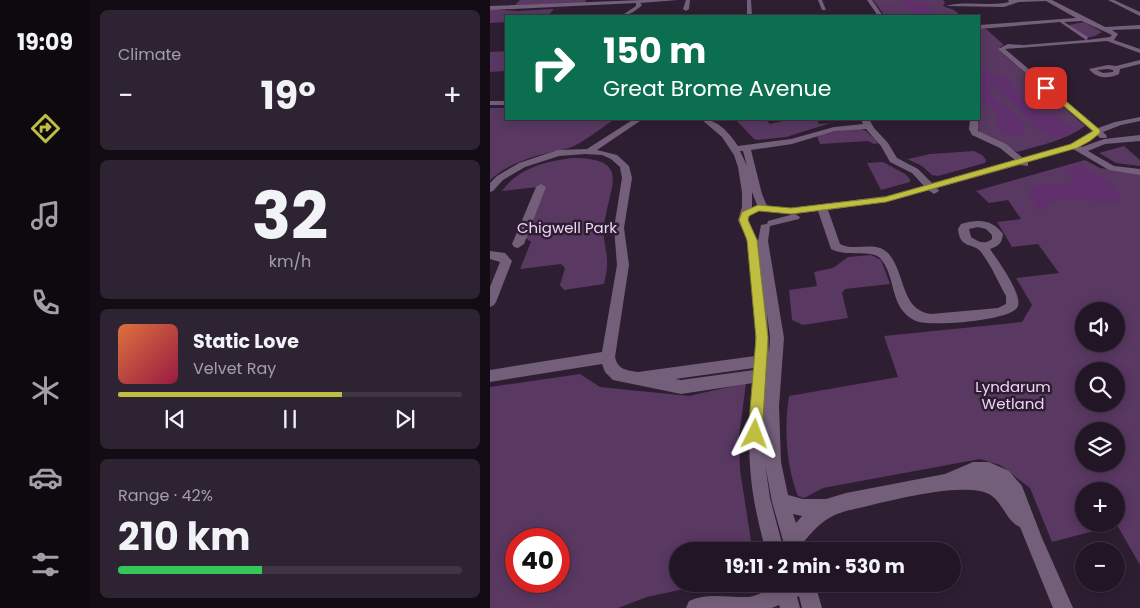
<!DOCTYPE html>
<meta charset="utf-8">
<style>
body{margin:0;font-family:Poppins,sans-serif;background:#2e2332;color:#f1f3f6;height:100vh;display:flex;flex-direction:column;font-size:19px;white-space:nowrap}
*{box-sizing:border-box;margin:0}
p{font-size:16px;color:#a29fa7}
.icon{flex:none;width:28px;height:28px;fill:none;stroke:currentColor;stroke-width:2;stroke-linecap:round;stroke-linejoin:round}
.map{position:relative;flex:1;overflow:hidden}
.side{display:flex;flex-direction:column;gap:10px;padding:10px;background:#130c15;width:400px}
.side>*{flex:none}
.hud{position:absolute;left:15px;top:15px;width:475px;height:105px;border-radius:0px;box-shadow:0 2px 12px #0003,0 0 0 1px #3f3543;background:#0b6e4f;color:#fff;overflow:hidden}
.buttons{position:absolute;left:585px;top:302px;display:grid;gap:10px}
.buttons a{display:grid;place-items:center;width:50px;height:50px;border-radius:50%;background:#221626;box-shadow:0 2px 12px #0003,0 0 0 1px #3f3543;font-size:25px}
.speed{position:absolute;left:15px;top:528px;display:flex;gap:10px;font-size:25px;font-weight:700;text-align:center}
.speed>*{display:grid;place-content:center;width:65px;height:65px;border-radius:50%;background:#221626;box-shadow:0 2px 12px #0003,0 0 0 1px #3f3543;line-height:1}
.speed .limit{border:8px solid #d22;background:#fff;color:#111}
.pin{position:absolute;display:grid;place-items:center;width:42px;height:42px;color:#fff;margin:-21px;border-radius:10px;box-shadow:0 2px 8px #0006}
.me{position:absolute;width:55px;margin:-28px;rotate:3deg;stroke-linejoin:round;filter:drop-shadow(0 0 4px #0008)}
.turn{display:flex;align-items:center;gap:18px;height:105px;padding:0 15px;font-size:22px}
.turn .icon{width:65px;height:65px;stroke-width:2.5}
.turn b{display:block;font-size:35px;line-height:42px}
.big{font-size:38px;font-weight:700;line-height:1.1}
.side .widget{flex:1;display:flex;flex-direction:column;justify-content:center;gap:8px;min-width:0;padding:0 18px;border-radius:8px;background:#2e2332}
.side .dial{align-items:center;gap:0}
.dial b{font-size:65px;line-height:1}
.song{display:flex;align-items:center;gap:15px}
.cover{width:60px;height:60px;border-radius:8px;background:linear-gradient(135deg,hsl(20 70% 55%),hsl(340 70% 35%))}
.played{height:5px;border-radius:2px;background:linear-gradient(90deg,#bfbe41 65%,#3f3543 65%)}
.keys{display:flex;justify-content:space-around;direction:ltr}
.heat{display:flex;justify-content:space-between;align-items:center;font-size:28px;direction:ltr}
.charge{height:8px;border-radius:4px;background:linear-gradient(90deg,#34c759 42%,#3f3543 0)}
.trip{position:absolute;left:179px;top:542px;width:292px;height:50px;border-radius:25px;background:#221626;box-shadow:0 2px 12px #0003,0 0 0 1px #3f3543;font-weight:700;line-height:50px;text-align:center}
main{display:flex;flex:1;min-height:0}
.tab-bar{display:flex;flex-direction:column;width:90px;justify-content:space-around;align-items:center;background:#0e090f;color:#a29fa7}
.tab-bar .icon{width:35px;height:35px}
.tab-bar .selected{color:#bfbe41}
.tab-bar b{font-size:22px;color:#f1f3f6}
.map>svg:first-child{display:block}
.green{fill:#593862;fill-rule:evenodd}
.water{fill:#60306d}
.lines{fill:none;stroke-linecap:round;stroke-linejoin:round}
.minor{fill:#745f7a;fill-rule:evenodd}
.route{fill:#bfbe41;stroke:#7c7c2a}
.labels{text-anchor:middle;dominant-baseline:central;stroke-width:5;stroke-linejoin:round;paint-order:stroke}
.park-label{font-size:15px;fill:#f0d4f7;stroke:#2e1e32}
</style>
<main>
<nav class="tab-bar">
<b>19:09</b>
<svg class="icon selected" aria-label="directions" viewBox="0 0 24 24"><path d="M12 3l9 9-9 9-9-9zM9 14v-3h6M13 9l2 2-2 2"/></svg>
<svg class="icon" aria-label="music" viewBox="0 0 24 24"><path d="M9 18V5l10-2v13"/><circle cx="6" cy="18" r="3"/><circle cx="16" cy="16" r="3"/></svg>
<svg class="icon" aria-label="phone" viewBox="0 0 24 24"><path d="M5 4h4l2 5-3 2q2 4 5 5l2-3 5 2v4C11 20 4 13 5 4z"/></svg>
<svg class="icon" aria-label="climate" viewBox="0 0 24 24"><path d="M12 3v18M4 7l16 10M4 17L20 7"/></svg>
<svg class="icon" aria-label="car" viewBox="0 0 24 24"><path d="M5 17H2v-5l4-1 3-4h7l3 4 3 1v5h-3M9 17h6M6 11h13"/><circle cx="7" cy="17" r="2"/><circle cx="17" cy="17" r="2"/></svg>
<svg class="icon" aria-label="filters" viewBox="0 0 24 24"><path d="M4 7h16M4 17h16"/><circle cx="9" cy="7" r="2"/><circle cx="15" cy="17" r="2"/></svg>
</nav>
<section class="side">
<div class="widget"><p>Climate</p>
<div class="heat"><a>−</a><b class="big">19°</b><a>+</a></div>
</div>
<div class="widget dial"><b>32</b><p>km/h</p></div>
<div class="widget">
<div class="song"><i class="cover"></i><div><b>Static Love</b><p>Velvet Ray</p></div></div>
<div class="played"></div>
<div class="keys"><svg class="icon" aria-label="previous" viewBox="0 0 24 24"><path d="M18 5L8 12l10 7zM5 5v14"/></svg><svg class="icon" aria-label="pause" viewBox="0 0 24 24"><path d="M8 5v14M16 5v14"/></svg><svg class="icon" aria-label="next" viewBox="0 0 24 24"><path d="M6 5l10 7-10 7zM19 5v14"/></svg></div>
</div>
<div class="widget"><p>Range · 42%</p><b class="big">210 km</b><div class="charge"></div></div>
</section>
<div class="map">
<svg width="650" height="608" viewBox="0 0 650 608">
<rect width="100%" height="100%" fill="#2e1e32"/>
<g class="green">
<polygon points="30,0 96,0 95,3 25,5"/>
<polygon points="383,0 453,0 455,3 453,6 464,10 471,16 395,16"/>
<polygon points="0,9 28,11 64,9 58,16 16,16 16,22 0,23"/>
<polygon points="594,22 612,32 605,36 596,38 576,23 579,25"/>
<path d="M489 29H496L514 45 510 47V51L595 126C574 141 551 145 527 152L490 133 487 126 489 121Z"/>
<polygon points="16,51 16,71 0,72 0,52"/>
<path d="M0 108H16V119H125C114 126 90 145 79 148 50 155 24 159 0 180Z"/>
<polygon points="245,119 275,119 280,124 297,120 327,119 329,124 341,123 296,137 268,140 264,139"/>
<polygon points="371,129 376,131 389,143 384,144 378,141 330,144 327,136 350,130"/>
<polygon points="634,146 650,160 650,166 626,163 609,153"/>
<polygon points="484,151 492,155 496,160 495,163 448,176 442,175 432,166 413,157 418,159 440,154"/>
<path d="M82 158C144 158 118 187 114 227 112 239 118 253 117 265 117 272 115 278 114 284L74 290 70 285 75 268 71 264 30 269 41 242 37 239H32L49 187 12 191C28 168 57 161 82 158Z"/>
<path d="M595 160 610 168 650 174V565L627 525 562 542 540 488 510 465 490 459 333 488 314 498 308 496C296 466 294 427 299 396L408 377 394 336 532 322 542 305 526 278 569 273 548 244 522 247 507 222 531 219 518 200 499 203 486 191ZM594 311H626V344H594ZM594 371H626V404H594ZM594 431H626V464H594ZM594 491H626V524H594Z"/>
<polygon points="393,162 415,174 420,179 420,182 391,190 377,163"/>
<polygon points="381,255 391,260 400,284 355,289 352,293 358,318 313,325 302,320 299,290 327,286 324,272 343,268 358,257"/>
<path d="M90 374 110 387 199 396 256 383 249 437 250 470 261 541 259 551H188V584H217L157 597 128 608H0V387ZM26 539H69V581H26Z"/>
</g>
<g class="water">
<path d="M412 0C426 0 439 0 444 16H422L420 10Z"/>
<path d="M489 72C498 72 508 73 516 78 524 83 527 97 538 105 552 114 571 117 583 130 563 148 546 127 533 113 524 104 516 96 507 87L501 86 497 88 502 96 526 114 534 126V132C529 136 515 139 510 130 506 124 509 117 505 111 501 106 494 102 489 99Z"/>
<path d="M592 164 627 188 631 200C605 208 575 188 552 209L553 212 550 213C547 210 546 207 544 203 526 177 571 188 583 182L584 178 573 170Z"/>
</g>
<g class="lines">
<g class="minor">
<path d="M152 0H188L150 3 152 5C147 10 138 16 131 16L146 6V3L0 10V6Z"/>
<polygon points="196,0 200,0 199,9 196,11 193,9"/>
<polygon points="257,0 261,0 262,16 257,16"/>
<polygon points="328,0 332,0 336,10 332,10"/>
<polygon points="377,0 382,0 393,16 388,16"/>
<path d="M518 0H562L615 27 650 25V29L622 30 628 34 624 40 650 49V53L617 41 515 49 608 128 625 122 650 117V121L631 125 613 132 617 136 616 138H610L607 135 590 146 592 147 614 139 650 135V141L615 144 598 151 624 166 650 169V175L619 170 583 149 538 162V166L530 165 447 188 449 191 444 194 438 190 396 202 338 210 350 244C365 252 385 240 398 253 416 273 410 310 441 314L508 308 516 304V296C508 282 501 265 491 252 483 242 470 250 468 229L471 224C488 219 502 219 513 234 512 243 509 246 500 249 508 261 532 293 528 306 524 321 439 327 426 321 398 309 407 274 389 257 379 250 356 257 341 249L328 211 305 214 310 217 309 219 280 226 278 241 294 338 289 406 291 462 298 495 313 499H336L356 493 455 474 483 462H499L519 471 532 486 552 538 583 608H563L530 527C516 521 513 502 499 494 471 480 388 504 356 511 335 517 326 527 312 544L314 551H296L282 502 275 464 280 498 294 551H276C258 488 256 448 263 383L191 394 123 380 115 372 112 364 0 382V370L112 352 127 265 124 228 132 178 130 167 121 159 112 155 95 154 69 156 35 167 13 180 3 191 0 192V183L7 176 29 163 68 150 97 149 144 119H153L107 150 127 155 139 166 142 178 134 228 139 265 125 357C128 370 136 370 148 372L265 356C266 323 264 269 256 238 254 232 250 226 248 220L252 207V192L248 167 244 155 232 137 211 119C228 119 239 133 248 146L301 139 344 127 373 124 371 119H379L384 128 398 143 407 158 428 169 442 183 525 160 510 148 482 135 479 129 480 119H488V131L516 144 533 158 577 146 602 131 508 49 518 44 534 45 596 40 570 22 489 29V25L586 18 556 1 529 2 514 7 456 6C475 0 500 7 519 2ZM592 21 622 35 620 37 597 40 598 37 574 22ZM376 129 391 146 400 162 422 173 434 186 396 196 301 208 277 206 272 194 261 150 302 144 345 131ZM250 151H253L257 166ZM262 192 269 210 304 214 278 221 277 224 271 225 268 241 258 220 262 207ZM488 227 496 229 502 235V239C495 245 488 242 481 237L479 229ZM277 313 280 338 279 354ZM264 368V370L191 380 185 379ZM303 514 312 516 306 523Z"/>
<polygon points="618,0 624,0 650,12 650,16"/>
<path d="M650 60V64L630 69 629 74C618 79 607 79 599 69L618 65 626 66ZM618 69 623 70V72L613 73 607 70Z"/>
<rect x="0" y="101" width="16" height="4"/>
<polygon points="51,184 56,187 34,244 28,248 24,247 22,244 46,187"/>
<polygon points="0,251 15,253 22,261 6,302 4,305 0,307 0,287 10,262 0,259"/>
<path d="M284 584H325L332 608H312L309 596 307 597 310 608H290L289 605 282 608H196L199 601C219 592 238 598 259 597 267 596 277 590 285 587Z"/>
</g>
</g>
<polygon class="route" points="554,86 558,86 610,130 610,133 600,141 587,148 396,202 301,214 269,211 259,216 258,220 267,240 278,338 272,434 270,439 265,441 260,439 258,434 266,338 257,240 249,220 252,212 268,205 301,208 395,197 581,144 603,131 554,89"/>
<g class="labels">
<g class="park-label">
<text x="77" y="227">Chigwell Park</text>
<text x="523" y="386">Lyndarum<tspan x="523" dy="17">Wetland</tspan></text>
</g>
</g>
</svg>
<div class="buttons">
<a><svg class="icon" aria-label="sound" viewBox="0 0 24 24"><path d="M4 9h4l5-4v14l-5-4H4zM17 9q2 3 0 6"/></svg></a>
<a><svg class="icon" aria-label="search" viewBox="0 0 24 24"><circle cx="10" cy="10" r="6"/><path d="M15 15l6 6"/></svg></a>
<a><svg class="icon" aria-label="layers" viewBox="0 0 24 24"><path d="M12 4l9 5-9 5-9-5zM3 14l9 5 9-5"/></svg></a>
<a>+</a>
<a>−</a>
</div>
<div class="speed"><div class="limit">40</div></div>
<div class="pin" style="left:556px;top:88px;background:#d93025"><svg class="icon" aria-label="arrive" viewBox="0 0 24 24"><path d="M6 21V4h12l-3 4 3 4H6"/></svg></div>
<svg class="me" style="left:265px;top:434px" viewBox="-20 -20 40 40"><path d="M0-17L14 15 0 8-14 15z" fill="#bfbe41" stroke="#fff" stroke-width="4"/></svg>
<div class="trip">19:11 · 2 min · 530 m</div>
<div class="hud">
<div class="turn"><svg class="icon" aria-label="right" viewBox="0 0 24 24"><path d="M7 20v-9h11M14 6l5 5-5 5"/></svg><div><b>150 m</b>Great Brome Avenue</div></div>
</div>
</div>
</main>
